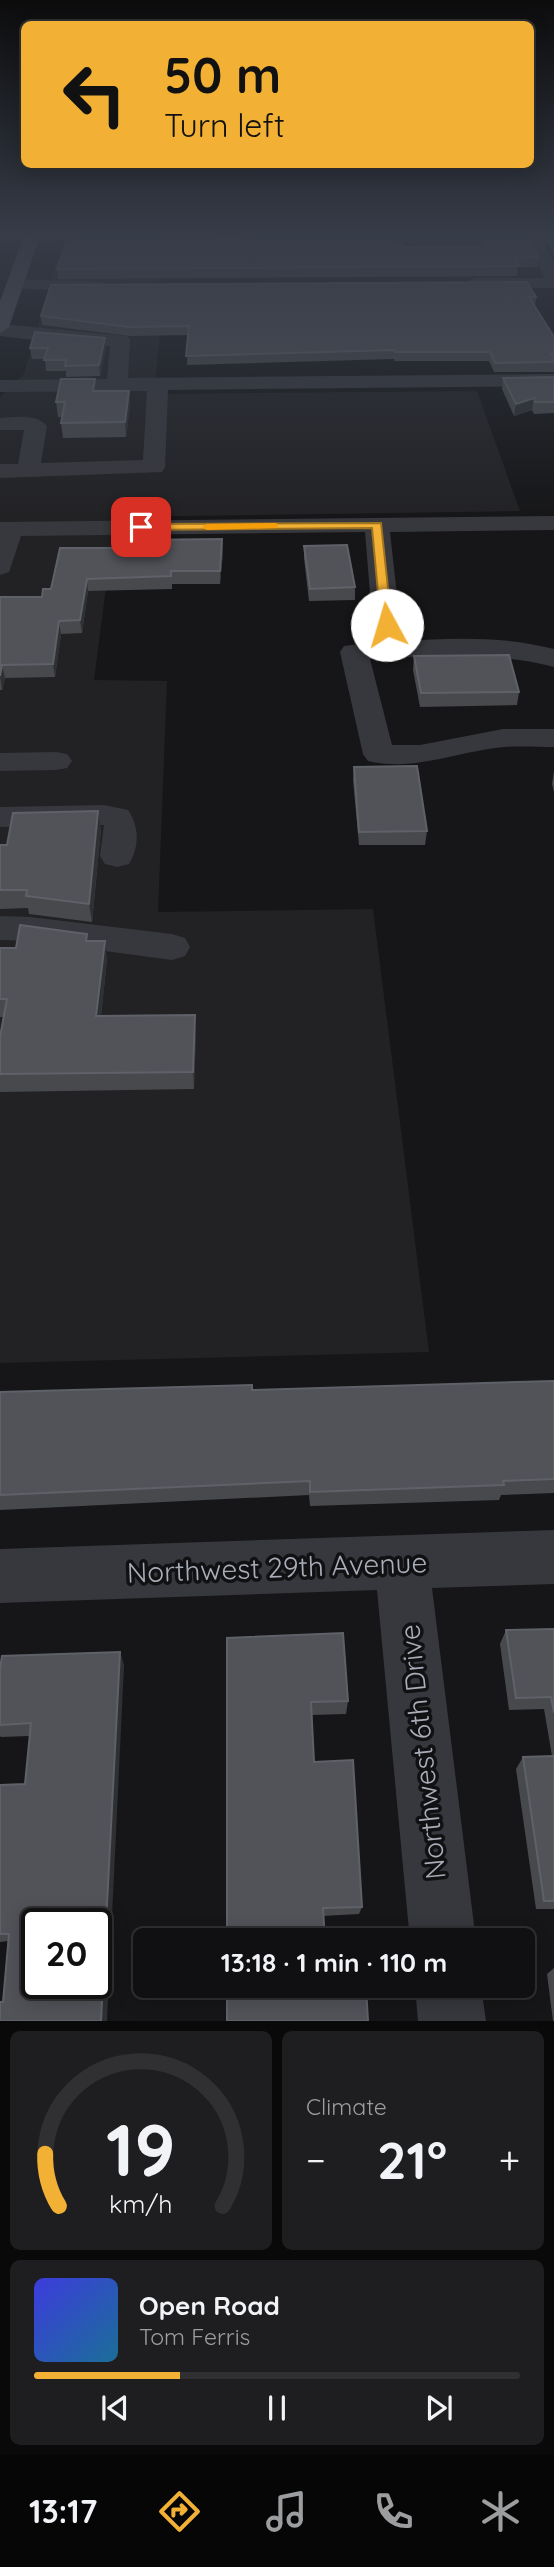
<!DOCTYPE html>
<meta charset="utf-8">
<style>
body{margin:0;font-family:Quicksand,sans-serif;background:#1e1e20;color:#f1f3f6;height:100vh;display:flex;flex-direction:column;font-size:26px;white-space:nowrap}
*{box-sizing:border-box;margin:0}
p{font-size:23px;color:#9c9d9f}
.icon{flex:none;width:38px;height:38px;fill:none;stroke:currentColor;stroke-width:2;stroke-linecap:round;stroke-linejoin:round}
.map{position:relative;height:2021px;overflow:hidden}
.sheet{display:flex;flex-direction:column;gap:10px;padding:10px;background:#09090a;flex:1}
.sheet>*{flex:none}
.banner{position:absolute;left:21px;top:21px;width:513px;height:147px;border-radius:10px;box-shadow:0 4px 18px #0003,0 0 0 2px #303032;background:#f2b134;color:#111;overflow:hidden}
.speed{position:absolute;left:21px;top:1908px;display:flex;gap:14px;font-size:35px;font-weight:700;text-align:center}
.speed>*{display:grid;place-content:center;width:91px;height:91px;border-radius:50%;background:#101012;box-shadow:0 4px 18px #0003,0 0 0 2px #303032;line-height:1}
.speed .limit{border:4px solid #111;border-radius:10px;background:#fff;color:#111}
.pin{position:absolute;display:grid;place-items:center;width:60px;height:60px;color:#fff;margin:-30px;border-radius:14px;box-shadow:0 4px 10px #0006}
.me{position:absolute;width:77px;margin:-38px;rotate:354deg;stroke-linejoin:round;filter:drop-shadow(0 0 5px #0008)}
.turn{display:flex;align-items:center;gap:24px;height:147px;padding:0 28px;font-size:32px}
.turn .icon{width:91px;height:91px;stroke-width:2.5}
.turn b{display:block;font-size:49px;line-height:60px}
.big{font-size:52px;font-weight:700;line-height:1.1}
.sheet .card{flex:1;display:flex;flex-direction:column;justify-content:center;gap:10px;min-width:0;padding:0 24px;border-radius:10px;background:#1e1e20}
.sheet .dial{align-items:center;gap:0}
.dial svg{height:182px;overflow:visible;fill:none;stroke:#303032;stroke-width:7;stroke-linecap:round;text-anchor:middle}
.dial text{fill:#f1f3f6;stroke:none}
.song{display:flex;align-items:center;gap:21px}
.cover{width:84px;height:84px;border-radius:10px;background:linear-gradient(135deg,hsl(240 70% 55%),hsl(200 70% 35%))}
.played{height:7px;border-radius:4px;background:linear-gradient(90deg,#f2b134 30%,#303032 30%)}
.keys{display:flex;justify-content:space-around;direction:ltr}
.heat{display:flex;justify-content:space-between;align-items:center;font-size:38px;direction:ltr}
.sheet .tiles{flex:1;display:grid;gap:10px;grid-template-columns:1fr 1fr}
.card:last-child{grid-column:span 2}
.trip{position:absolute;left:133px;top:1928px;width:402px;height:70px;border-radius:10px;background:#101012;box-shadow:0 4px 18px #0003,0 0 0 2px #303032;font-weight:700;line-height:70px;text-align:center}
.tabs{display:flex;height:112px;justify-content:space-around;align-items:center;background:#060607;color:#9c9d9f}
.tabs .icon{width:49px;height:49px}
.tabs .selected{color:#f2b134}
.tabs b{font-size:32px;color:#f1f3f6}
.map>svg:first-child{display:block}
.built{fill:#222225}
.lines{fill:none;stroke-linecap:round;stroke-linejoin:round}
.minor{fill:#37383d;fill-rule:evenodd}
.major{fill:#53555c;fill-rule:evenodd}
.wall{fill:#47494d}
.shaded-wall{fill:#2f3033}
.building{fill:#525359;stroke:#5f6168;stroke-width:2;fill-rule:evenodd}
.route{fill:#f2b134;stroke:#9d7322;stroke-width:2}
.slow{fill:#f59e0b}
.labels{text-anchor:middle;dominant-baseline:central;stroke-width:7;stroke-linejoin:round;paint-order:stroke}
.near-street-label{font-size:28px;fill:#a8adb8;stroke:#111113}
</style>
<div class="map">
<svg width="554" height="2021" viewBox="0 0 554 2021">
<rect width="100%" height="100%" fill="#161618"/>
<polygon class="built" points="64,236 554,236 554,243 162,246 157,293 164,293 154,394 477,391 520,511 115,517 94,680 167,681 158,912 373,909 429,1352 0,1363 0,397 24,374"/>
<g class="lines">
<g class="minor">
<polygon points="320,236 336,236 336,237 328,242"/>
<polygon points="525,236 541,236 554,262 554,288 469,287 466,283 475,278 545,278"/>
<polygon points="15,279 103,282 112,287 103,292 9,288 6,284"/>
<path d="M0 324 127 336 130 340 128 378 554 374V386L168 390 165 467 162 472 0 478V464H18L24 430H0V418C15 417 36 413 47 426L41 463 143 460 147 391 0 392V380L107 379 110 346 77 345 0 336Z"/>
<path d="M554 516V530L390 532 402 641C453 638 504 636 554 649V667C493 651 432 656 370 659L392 745H420L503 729H554V747C538 747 521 746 504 747 458 751 415 772 368 761L363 754 340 652 344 646 374 642 365 532 21 536 9 572 0 575V522Z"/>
<polygon points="56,752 67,754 72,761 67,768 56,770 0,771 0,753"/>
<path d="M104 805 128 810C139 826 140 846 129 864L117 867 105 864 100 856 104 825 0 827V807Z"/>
<polygon points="0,916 30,917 172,934 185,938 190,947 185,956 172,960 30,941 0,940"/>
<polygon points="554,1530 554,1584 432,1588 476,1941 410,1941 377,1590 0,1603 0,1549"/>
<polygon points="415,1986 481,1986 486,2021 418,2021"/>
</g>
<polygon class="major" points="24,236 40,236 9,327 0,333 0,301"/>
</g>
<g class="wall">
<polygon points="478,236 528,236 538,257 537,267 518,267 517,276 58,279 57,269 165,237 168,240 394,244 402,247 482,246"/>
<polygon points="544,236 554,236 554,256"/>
<polygon points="536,297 535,306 554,337 554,372 494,372 489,361 394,361 394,359 187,365 188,335 130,336 42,325 41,316"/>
<polygon points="105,338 106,348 100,376 66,377 66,371 46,371 45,359 32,359 30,348"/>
<polygon points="554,377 554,413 534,414 532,410 514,416 502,389 503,378"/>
<polygon points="96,391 129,391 130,405 126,437 63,438 61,423 62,417 58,417 56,402"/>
<polygon points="222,539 223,552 220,584 172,584 172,589 88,591 82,633 61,634 55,677 5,678 2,690 0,690 0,597 42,597 51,589 137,548"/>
<polygon points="304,546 355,587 355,600 309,601 304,558"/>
<polygon points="414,656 519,692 517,705 420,707 413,670"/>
<polygon points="354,767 427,831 425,845 359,845 353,780"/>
<polygon points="554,771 554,792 552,784"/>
<polygon points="101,829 92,922 29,914 28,908 0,909 0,845 7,845"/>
<polygon points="88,941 107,959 101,1016 196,1033 194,1089 0,1092 0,1037 4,1017 0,1017 0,948 16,948"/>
<polygon points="554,1381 554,1493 501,1495 499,1500 310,1506 309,1495 0,1510 0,1392 252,1390"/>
<polygon points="554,1629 554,1909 536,1909 516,1769 523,1757 552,1756 544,1709 509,1710 500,1644 506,1630"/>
<polygon points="227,1638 348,1701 346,1714 312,1715 314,1762 362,1907 359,1914 323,1916"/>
<polygon points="120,1652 124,1666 3,2002 8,1941 0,1942 0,1785 25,1784 30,1736 1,1737 0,1736 0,1668"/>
<polygon points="554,1968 554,2021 553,2021 547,1974"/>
</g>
<g class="shaded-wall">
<polygon points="105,338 106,348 100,376 99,365"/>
<polygon points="129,391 130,405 126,437 125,422"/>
<polygon points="534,398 532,410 514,416 516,404"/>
<polygon points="222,539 223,552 220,584 220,571"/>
<polygon points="87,579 88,591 82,633 80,620"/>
<polygon points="59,621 61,634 55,677 53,664"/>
<polygon points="2,665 5,678 2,690 0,676"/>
<polygon points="98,811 101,829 92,922 89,904"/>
<polygon points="105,941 107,959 99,1034 96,1016"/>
<polygon points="195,1015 196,1033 194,1089 193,1072"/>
<polygon points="120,1652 124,1666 107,2021 101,2021"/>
</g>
<g class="building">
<polygon points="69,236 164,236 168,240 319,238 330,236 392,236 394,244 402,244 402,247 487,246 483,236 528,236 538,257 514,258 519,266 57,269"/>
<polygon points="527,282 536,297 529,297 554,337 554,354 551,354 554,359 554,362 495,363 490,352 395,352 394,350 186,356 189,326 129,327 41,316 51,285"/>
<polygon points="35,332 105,338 99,365 65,366 66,360 44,360 48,348 30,348"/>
<polygon points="554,377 554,402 535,402 534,398 516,404 503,378"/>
<polygon points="61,379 95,379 93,391 129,391 125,422 61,423 65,402 56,402"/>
<polygon points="222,539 220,571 171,571 171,576 87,579 80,620 59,621 53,664 2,665 0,676 0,597 42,597 43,589 51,589 60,548 137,548 137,540"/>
<polygon points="347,545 355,587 310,589 304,546"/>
<polygon points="509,655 519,692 421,693 414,656"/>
<polygon points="417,766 427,831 359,832 354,767"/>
<polygon points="98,811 89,904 26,896 27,890 0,890 0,845 7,845 13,813"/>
<polygon points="20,925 87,934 86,941 105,941 96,1016 195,1015 193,1072 0,1074 0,1037 7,999 0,999 0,948 16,948"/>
<polygon points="554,1381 554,1479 503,1481 504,1485 310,1492 310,1481 0,1495 0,1392 252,1385 252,1390"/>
<polygon points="554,1629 554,1713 551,1697 516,1698 506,1630"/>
<polygon points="343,1633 348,1701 311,1702 314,1762 353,1760 362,1907 323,1908 325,1941 227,1941 227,1638"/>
<path d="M120 1652 101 2021H0V2002H3L9 1934H0V1785L25 1784 31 1723 0 1725V1668L2 1656ZM37 1923H96V1983H37Z"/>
<polygon points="554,1756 554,1901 544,1901 523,1757"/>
<polygon points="227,1986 366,1986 368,2021 227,2021"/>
</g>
<linearGradient id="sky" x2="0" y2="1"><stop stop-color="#0c0c0d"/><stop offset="0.45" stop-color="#363c48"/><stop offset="1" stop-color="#363c48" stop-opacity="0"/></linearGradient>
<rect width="554" height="519" fill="url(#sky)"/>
<polygon class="route" points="381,523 392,625 387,629 381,625 372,528 141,530 136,527 141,524"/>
<polygon class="slow" points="275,523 278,524 278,528 207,530 202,527 207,524"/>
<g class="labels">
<g class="near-street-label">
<text transform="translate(277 1567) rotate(-2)">Northwest 29th Avenue</text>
<text transform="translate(422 1752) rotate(-96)">Northwest 6th Drive</text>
</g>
</g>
</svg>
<div class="speed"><div class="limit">20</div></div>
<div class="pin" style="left:141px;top:527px;background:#d93025"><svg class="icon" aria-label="arrive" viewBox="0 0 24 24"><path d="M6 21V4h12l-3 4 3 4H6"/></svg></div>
<svg class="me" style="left:387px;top:625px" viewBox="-20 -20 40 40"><circle r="19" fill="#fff"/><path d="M0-13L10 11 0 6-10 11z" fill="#f2b134"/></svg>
<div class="trip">13:18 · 1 min · 110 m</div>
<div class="banner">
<div class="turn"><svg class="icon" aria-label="left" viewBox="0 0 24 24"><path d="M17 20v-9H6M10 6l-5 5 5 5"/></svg><div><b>50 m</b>Turn left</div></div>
</div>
</div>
<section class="sheet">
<div class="tiles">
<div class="card dial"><svg viewBox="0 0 100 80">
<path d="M14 69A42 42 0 1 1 86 69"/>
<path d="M14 69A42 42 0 0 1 8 46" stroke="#f2b134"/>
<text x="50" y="56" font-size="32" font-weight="700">19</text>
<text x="50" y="72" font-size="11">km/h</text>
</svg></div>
<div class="card"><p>Climate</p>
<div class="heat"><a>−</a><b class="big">21°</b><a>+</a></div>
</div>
<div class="card">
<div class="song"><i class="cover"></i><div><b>Open Road</b><p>Tom Ferris</p></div></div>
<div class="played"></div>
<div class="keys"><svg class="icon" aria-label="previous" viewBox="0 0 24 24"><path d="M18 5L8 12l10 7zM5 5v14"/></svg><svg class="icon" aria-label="pause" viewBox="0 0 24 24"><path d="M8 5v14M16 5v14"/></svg><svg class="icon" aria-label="next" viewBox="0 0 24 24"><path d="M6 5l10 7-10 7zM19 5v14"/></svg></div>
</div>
</div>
</section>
<nav class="tabs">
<b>13:17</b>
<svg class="icon selected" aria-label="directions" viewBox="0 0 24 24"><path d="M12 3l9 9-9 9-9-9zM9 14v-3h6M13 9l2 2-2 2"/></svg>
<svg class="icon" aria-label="music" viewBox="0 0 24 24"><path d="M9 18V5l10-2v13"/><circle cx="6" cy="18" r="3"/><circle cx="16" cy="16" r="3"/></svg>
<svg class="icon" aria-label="phone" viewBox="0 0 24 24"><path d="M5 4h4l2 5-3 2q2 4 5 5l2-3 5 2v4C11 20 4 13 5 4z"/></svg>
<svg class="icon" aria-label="climate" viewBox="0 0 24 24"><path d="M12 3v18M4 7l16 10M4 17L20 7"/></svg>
</nav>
